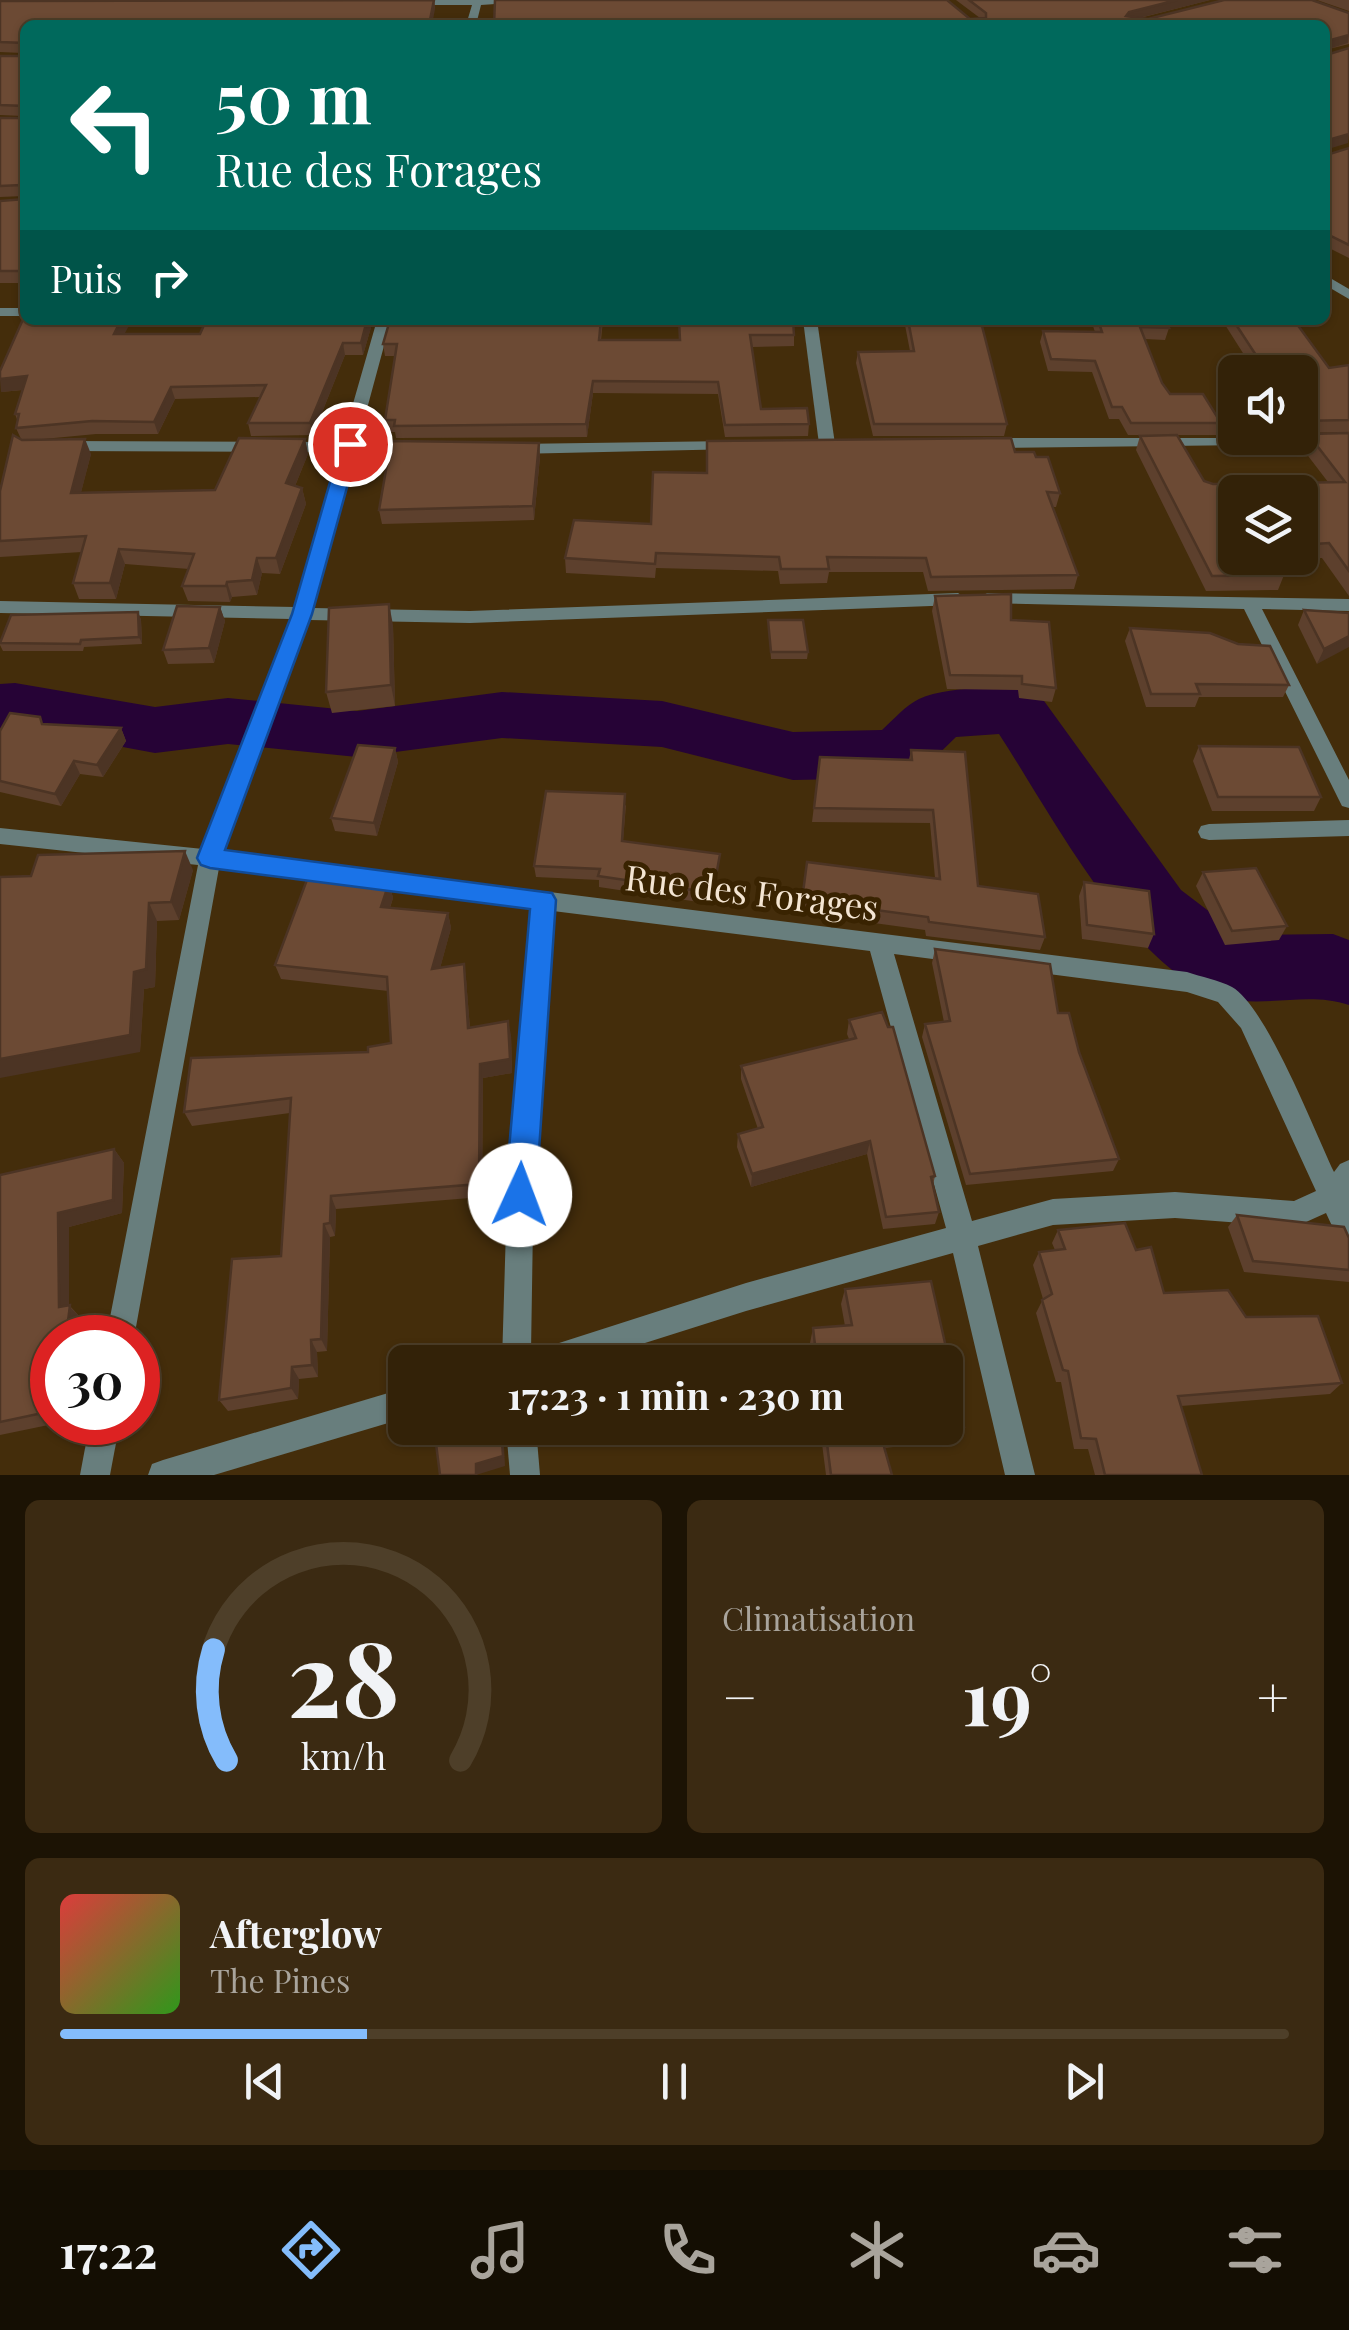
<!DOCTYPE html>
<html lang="fr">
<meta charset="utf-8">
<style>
body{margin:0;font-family:"Playfair Display",serif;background:#3b2a12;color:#f1f3f6;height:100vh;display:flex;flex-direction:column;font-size:38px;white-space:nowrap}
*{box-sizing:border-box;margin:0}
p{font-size:32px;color:#a9a49c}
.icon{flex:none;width:55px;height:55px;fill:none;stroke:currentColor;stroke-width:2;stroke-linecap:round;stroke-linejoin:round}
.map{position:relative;height:1475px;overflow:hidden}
.sheet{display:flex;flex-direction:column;gap:25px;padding:25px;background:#1c1304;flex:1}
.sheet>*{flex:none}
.banner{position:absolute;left:20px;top:20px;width:1310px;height:305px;border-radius:15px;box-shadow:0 2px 8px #0004,0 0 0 2px #4e3f29;background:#00695c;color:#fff;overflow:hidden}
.tools{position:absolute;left:1218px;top:355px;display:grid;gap:20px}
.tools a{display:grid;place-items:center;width:100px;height:100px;border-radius:15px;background:#332208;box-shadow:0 2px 8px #0004,0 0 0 2px #4e3f29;font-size:50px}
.speed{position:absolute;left:30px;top:1315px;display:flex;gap:20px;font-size:50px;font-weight:700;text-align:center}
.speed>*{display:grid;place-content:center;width:130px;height:130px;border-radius:50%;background:#332208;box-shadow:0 2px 8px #0004,0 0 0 2px #4e3f29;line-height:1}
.speed .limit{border:15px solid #d22;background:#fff;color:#111}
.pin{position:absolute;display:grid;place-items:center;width:85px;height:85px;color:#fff;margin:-42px;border:5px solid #fff;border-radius:50%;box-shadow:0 2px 10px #0007}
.me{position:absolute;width:110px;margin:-55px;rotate:2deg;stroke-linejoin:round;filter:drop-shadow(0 0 8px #0008)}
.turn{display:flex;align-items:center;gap:35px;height:210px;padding:0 30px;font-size:45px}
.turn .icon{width:130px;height:130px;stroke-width:2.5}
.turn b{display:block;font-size:70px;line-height:85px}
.then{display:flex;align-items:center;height:95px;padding:0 30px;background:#0003;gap:20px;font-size:38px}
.big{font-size:75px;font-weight:700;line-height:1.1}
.sheet .tile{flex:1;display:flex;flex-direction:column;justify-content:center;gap:15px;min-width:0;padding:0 35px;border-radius:15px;background:#3b2a12}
.sheet .dial{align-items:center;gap:0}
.dial svg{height:260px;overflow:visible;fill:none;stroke:#4e3f29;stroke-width:7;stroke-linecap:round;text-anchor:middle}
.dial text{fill:#f1f3f6;stroke:none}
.song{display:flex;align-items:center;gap:30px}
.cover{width:120px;height:120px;border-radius:15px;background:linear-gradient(135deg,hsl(0 70% 55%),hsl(110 70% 35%))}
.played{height:10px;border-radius:5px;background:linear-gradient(90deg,#84bcfb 25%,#4e3f29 25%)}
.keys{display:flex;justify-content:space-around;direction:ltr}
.heat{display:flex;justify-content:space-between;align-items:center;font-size:55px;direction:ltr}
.sheet .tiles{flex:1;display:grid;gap:25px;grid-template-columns:1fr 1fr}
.tile:last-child{grid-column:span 2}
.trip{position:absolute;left:388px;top:1345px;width:575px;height:100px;border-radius:15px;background:#332208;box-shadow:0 2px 8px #0004,0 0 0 2px #4e3f29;font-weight:700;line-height:100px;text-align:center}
.dock{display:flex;height:160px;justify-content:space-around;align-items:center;background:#140e03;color:#a9a49c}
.dock .icon{width:70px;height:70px}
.dock .active{color:#84bcfb}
.dock b{font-size:45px;color:#f1f3f6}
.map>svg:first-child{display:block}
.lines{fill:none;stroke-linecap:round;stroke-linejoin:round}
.river{fill:#260336;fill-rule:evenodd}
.street{fill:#687e7d;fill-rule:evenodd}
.wall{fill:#5d402d;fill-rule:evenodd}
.shaded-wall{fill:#4c3424}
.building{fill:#6c4a34;stroke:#4c3424;stroke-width:2.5}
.route{fill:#1a73e8;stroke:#114b97;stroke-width:2.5}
.labels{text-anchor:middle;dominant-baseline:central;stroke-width:10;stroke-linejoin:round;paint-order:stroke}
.street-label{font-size:35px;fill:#f4e5d2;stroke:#392301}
</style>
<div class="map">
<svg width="1349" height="1475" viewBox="0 0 1349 1475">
<rect width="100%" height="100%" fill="#442d0b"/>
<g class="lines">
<path class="river" d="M15 683 155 707 228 698 357 711 502 692 662 701 793 732 882 730C893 720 906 705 919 699 948 686 1009 685 1039 694L1181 890 1240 935 1333 934 1349 940V1005C1307 991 1262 1009 1221 997 1132 971 1049 810 999 734L956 737 921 771 898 778 793 780 662 747 502 738 357 757 228 744 155 753 15 727 0 728V684Z"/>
<g class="street">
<polygon points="408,0 522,0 524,2 481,5 476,25 466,25 472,5 405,5"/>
<polygon points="1325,275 1349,289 1349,299 1325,285"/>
<rect x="0" y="308" width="25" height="8"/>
<path d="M377 320H391L358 442H416L424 447 416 452H355L313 608 470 611 958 593 967 599 958 605 470 623 309 620 223 851 1187 972C1201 977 1219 980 1232 987 1266 1006 1315 1132 1334 1172L1340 1164 1349 1160V1245L1339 1241 1326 1213 1295 1227 1175 1218 1053 1225 978 1246 1035 1475H1005L953 1253 746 1311 585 1362H502L508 1162 531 908 219 868 134 1338H106L198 865 0 844V828L203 849 291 619 0 613V601L295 607 339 452 60 451 52 446 60 441 342 442ZM553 911 870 951 946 1228 746 1283 531 1352 534 1162ZM894 954 1187 992 1218 1002 1241 1028 1316 1191 1294 1201 1175 1192 1053 1199 972 1221Z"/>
<polygon points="803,320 817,320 835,444 827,449 819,444"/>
<polygon points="1349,434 1349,444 990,448 982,443 990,438 1300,438 1300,435"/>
<polygon points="731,441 737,443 737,449 515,454 507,449 515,444"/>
<polygon points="987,593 1349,599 1349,611 1262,609 1349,780 1349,808 1342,806 1339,800 1244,609 981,603 978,599"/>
<polygon points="1349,820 1349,836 1209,840 1201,838 1198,832 1201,826 1209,824"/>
<polygon points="405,1388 405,1418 214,1475 148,1475 152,1464 163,1460"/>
<polygon points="90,1422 120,1422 110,1475 80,1475"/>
<polygon points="506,1428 536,1428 540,1475 510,1475"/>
</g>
</g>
<g class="wall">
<polygon points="434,0 435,9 25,25 25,283 0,283 0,201 24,199 24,196 0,197 0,118 21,118 22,116 0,115 0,56 22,56 22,53 0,52 0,1"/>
<polygon points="956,0 1210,0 1140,18 1148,19 1349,13 1349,44 1325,50 494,25 980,18"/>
<polygon points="1317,0 1349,0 1349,11"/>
<polygon points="1349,148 1349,258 1325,246 1325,151 1330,154"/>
<polygon points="493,320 603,320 601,340 679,340 679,320 794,335 794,346 752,347 761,409 809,424 808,436 725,437 718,394 593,393 587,437 396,438 395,432 387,432 385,420 395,356 385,356 383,344 420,322 492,321"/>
<polygon points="904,320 948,320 1007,424 1004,436 873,436 856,363 858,352 910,351"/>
<polygon points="1091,320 1165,320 1169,328 1165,340 1145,339 1162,383 1170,394 1221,423 1217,435 1128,435 1119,419 1109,419 1092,372 1048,371 1040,342 1043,331 1095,332"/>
<polygon points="1222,320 1294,320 1329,368 1349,365 1349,432 1300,433 1300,372 1255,372"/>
<polygon points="372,324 363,355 345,355 313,435 251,436 248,423 260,397 175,399 158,434 96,434 33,440 91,454 81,492 215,490 305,439 308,454 295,486 302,488 306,504 280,574 262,573 257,595 232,597 230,602 188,601 182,586 189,569 125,564 116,599 79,599 73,583 82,552 0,557 0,491 21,439 16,428 18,422 15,414 23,390 1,392 124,334 200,334"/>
<path d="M1349 433V596L1322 558 1276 560 1284 575 1278 590 1206 591 1136 450 1140 436 1204 481 1213 484 1328 482 1302 448 1308 434ZM1300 492V558H1235Z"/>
<polygon points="539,443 540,457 534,520 382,524 379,510"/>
<polygon points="1015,452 1036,457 1060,493 1056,507 1052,507 1078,575 1074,589 928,591 923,572 829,572 827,583 780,584 778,571 656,568 655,578 566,573 565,558 651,524 707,473"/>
<polygon points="935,596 1011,620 1056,688 1052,702 1019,698 1018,690 947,689 932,611"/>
<polygon points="220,607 225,621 214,663 168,664 163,650"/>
<polygon points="1304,610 1349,613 1317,664 1298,625"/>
<polygon points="138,612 141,620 142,644 84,647 83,651 3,651 0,645 0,641"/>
<polygon points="768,620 808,652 807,659 771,659"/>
<polygon points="393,625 395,706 332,713 326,692"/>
<polygon points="1130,628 1289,685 1283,697 1199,697 1195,707 1146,707 1125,641"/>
<polygon points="44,724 121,728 126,741 103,777 80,774 61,806 0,792 0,731"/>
<polygon points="1199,746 1321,797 1314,811 1212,811 1193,761"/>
<polygon points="395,748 398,762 377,836 335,831 331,818"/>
<polygon points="911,750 978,886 1045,937 1040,950 926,936 925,930 801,913 807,862 935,878 930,823 812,822 820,757 909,760"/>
<polygon points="626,805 623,841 720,854 712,904 599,887 599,880 536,877 534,866"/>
<polygon points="193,870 179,920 157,921 155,987 144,989 140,1052 0,877"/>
<polygon points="1203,872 1287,926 1279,940 1225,945 1196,886"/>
<polygon points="382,878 383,882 389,883 393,898 390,908 448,913 451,928 440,968 464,964 466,979 470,1028 511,1035 512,1073 483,1078 482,1197 336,1209 335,1236 330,1237 327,1351 317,1352 318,1377 299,1379 298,1399 228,1411 219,1400 281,1256 290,1113 192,1126 184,1112 368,1052 391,1043 388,991 281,979 275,965"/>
<polygon points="1084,882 1154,934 1148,948 1082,939 1079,896"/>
<polygon points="935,949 1058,1013 1079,1052 1119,1159 1113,1171 966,1185 922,1037 925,1024 944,1022 932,963"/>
<polygon points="849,1020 935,1176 933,1185 939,1212 935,1224 883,1229 867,1154 751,1187 737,1147 738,1134 758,1129 741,1079 741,1066 849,1039 847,1034"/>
<polygon points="114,1149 124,1163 122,1213 69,1227 69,1305 80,1317 52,1338 52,1422 63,1422 0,1435 0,1175"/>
<polygon points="1237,1215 1349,1238 1349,1282 1244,1272 1228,1227"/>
<polygon points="1058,1230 1136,1250 1164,1293 1246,1317 1342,1383 1330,1394 1181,1406 1202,1475 1095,1475 1088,1449 1074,1449 1061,1382 1056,1382 1036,1313 1043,1299 1033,1265 1039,1252 1055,1250 1052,1243"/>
<polygon points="931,1281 964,1427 958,1440 884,1448 892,1475 826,1475 820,1428 945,1428 945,1362 813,1362 810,1343 813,1328 845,1326 841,1304 845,1289"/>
</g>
<g class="shaded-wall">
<polygon points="434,0 435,9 432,25 429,25"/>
<polygon points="1177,0 1210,0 1127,21 1126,16 1129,12"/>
<polygon points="1349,35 1348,43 1325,50 1327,41"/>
<polygon points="1349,134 1348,143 1325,150 1328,140"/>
<polygon points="121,320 132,320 118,346 114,334"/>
<polygon points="367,320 371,320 372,324 363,355 361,343"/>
<polygon points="343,343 345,355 313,435 310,423"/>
<polygon points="27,376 32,389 1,392 0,379"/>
<polygon points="593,381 593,393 587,437 586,424"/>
<polygon points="171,387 175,399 158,434 154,422"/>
<polygon points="85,439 91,454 77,508 71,493"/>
<polygon points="305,439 308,454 290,498 286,483"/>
<polygon points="539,443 540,457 534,520 533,506"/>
<polygon points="302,488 306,504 280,574 276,558"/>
<polygon points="119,549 125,564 116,599 110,583"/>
<polygon points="257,558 262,573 257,595 252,580"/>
<polygon points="227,582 232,597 230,602 226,586"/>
<polygon points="389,604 393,625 395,706 391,685"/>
<polygon points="220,607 225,621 214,663 209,648"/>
<polygon points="138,612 141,620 142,644 139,637"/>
<polygon points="1349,636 1349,647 1317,664 1324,649"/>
<polygon points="121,728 126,741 103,777 97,765"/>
<polygon points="395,748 398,762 377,836 374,823"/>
<polygon points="74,761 80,774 61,806 55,794"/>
<polygon points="185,851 193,870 179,920 171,902"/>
<polygon points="389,883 393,898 385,922 381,907"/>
<polygon points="149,903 157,921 155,987 144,989 140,1052 0,1078 0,1059 134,972"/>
<polygon points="448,913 451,928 436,983 432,969"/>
<polygon points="464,964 466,979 471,1043 468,1028"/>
<polygon points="508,1021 511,1035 512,1073 483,1078 482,1197 479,1184 480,1064"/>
<polygon points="870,1141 867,1154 751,1187 752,1174"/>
<polygon points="114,1149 124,1163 122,1213 69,1227 69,1306 80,1317 78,1338 66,1338 59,1307 58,1213"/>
<polygon points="331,1196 336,1209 335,1236 330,1223"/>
<polygon points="324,1224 330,1237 327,1351 321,1339"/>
<polygon points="311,1340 317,1352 318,1377 312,1365"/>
<polygon points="292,1367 299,1379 298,1399 291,1388"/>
<polygon points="501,1428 503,1428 505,1466 476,1475 476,1464"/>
</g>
<g class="building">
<polygon points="434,0 429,25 25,25 25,271 0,271 0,201 24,199 25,189 21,185 0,186 0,118 21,118 24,106 0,105 0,56 22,56 24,43 0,42 0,1"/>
<polygon points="495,0 947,0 970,19 986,18 986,13 969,0 1177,0 1129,12 1126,16 1148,19 1224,0 1312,0 1349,13 1349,35 1327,41 1325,48 1325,25 494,25"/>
<polygon points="1349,48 1349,134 1328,140 1325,150 1325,51 1329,54"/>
<polygon points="1349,148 1349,245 1325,233 1325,151 1330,154"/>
<polygon points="24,317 25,320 121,320 114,334 200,334 204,325 367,320 361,343 343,343 310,423 248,423 266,385 171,387 154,422 92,421 16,428 19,414 15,414 27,376 0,379 0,371"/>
<polygon points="390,320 416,320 416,322 601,320 599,340 680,340 679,320 793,320 794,335 750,335 761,409 807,408 809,424 725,425 718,382 593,381 586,424 394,426 395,420 385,420 397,344 383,344"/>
<polygon points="908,320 948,320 948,322 982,326 1007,424 874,424 858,352 914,351"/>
<polygon points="1098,320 1165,320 1169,328 1140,327 1162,383 1170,394 1203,394 1221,423 1131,423 1122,407 1112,407 1095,361 1051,359 1043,331 1102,332"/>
<polygon points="1233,320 1294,320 1329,368 1349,365 1349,420 1300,421 1300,372 1267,372"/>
<polygon points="1349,433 1349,571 1329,543 1300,545 1300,492 1235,492 1235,558 1275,558 1284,575 1212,576 1140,436 1177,435 1204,481 1213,484 1345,482 1308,434"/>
<polygon points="13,435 22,440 85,439 71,493 215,490 239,438 305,439 286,483 302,488 276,558 257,558 252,580 227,582 226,586 182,586 194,554 119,549 110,583 73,583 86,536 0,541 0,491"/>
<polygon points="1011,438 1015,452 1034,452 1036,457 1048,457 1060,493 1047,492 1078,575 931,577 926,558 827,557 829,569 781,569 779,557 656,553 655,564 565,558 574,520 651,524 653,472 707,473 707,441"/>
<polygon points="391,441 539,443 533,506 379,510"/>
<polygon points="1011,594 1011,620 1049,622 1056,688 1022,684 1022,676 950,675 935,596"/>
<polygon points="389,604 391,685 326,692 329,608"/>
<polygon points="177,606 220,607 209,648 163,650"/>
<polygon points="1304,610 1349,613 1349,636 1324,649"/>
<polygon points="138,612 139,637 81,640 80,644 0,643 11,615"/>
<polygon points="768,620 803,620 808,652 771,652"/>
<polygon points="1130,628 1210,633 1238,644 1270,646 1289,685 1196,684 1200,694 1151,694"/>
<polygon points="10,713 40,717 42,724 121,728 97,765 74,761 55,794 0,781 0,731"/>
<polygon points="358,745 395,748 374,823 331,818"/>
<polygon points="1199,746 1299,747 1321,797 1218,797"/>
<polygon points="911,750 965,752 978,886 1038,894 1045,937 929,922 928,917 802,900 807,862 940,879 933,810 814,808 820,757 912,760"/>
<polygon points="546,791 625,794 622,841 720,854 713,893 598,876 600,869 534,866"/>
<polygon points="185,851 171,902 149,903 146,969 134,972 130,1035 0,1059 0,877 31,876 38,855"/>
<polygon points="1256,868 1287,926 1232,931 1203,872"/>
<polygon points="311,869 382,878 380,882 389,883 381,907 448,913 432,969 464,964 468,1028 508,1021 510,1059 480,1064 479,1184 331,1196 330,1223 324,1224 321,1339 311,1340 312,1365 292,1367 291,1388 219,1400 232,1259 281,1256 291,1098 184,1112 191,1058 368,1052 368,1047 391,1043 387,977 275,965"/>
<polygon points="1084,882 1149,891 1154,934 1087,925"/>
<polygon points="935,949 1050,964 1058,1013 1069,1013 1079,1052 1119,1159 970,1174 925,1024 950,1021"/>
<polygon points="882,1012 888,1027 893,1027 935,1176 931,1177 939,1212 886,1217 870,1141 752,1174 738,1134 763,1127 741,1066 856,1038 849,1020"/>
<polygon points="114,1149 113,1200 58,1213 59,1307 70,1305 66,1338 52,1338 52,1411 0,1422 0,1175"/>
<polygon points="1237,1215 1344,1227 1349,1238 1349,1270 1253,1261"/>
<polygon points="1125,1223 1136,1250 1151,1247 1164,1293 1228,1290 1246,1317 1318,1316 1342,1383 1178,1396 1202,1475 1105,1475 1096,1439 1081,1438 1068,1371 1063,1370 1042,1300 1052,1294 1039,1252 1065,1249 1058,1230"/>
<polygon points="931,1281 964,1427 881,1436 892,1475 831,1475 825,1428 945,1428 945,1362 817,1362 813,1328 852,1325 845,1289"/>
<polygon points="434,1428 501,1428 503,1456 476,1464 476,1475 440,1475"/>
</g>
<polygon class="route" points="350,439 359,444 312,614 225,850 552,893 556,900 536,1195 531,1205 520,1210 510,1205 505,1195 530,909 210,868 201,865 197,858 292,614 341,444"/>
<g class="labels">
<g class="street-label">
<text transform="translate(752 891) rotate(7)">Rue des Forages</text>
</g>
</g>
</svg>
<div class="tools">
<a><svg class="icon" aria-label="sound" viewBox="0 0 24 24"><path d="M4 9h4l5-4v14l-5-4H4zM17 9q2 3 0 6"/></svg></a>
<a><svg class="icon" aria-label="layers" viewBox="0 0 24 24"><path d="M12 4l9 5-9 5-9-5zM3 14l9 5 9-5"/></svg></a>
</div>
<div class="speed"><div class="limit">30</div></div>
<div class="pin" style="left:350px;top:444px;background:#d93025"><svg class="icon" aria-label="arrive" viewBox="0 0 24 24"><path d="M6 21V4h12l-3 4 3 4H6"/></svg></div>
<svg class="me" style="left:520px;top:1195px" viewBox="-20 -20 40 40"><circle r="19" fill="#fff"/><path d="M0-13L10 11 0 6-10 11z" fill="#1a73e8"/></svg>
<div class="trip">17:23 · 1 min · 230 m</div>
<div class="banner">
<div class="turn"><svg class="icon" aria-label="left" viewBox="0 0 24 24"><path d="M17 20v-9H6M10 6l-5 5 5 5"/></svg><div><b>50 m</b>Rue des Forages</div></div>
<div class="then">Puis<svg class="icon" aria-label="right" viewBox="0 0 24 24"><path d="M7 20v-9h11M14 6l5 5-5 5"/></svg></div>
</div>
</div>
<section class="sheet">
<div class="tiles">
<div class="tile dial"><svg viewBox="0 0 100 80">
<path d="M14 69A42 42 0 1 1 86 69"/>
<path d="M14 69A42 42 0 0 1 10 35" stroke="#84bcfb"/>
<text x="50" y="56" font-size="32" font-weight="700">28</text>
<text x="50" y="72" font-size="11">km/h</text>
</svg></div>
<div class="tile"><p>Climatisation</p>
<div class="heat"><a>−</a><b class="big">19°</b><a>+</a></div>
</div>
<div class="tile">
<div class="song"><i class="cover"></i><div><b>Afterglow</b><p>The Pines</p></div></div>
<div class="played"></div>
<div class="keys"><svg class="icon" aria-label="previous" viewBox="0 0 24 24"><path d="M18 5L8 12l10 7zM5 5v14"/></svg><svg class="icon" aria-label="pause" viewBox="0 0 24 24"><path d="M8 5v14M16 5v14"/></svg><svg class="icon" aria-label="next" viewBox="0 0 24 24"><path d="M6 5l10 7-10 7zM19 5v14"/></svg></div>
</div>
</div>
</section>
<nav class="dock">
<b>17:22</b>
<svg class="icon active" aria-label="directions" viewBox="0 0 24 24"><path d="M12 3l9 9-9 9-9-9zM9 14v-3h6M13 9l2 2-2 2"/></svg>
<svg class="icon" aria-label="music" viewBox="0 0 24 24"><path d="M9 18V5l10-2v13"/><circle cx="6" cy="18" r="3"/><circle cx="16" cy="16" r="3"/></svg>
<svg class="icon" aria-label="phone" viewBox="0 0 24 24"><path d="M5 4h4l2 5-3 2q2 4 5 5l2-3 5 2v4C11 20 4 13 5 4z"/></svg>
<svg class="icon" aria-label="climate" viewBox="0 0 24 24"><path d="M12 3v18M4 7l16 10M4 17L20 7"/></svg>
<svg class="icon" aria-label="car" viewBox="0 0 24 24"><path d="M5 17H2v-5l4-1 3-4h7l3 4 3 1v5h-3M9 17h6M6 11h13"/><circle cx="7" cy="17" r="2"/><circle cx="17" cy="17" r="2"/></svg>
<svg class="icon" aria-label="filters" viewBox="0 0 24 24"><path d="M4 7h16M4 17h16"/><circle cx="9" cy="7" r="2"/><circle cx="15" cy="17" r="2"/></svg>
</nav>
